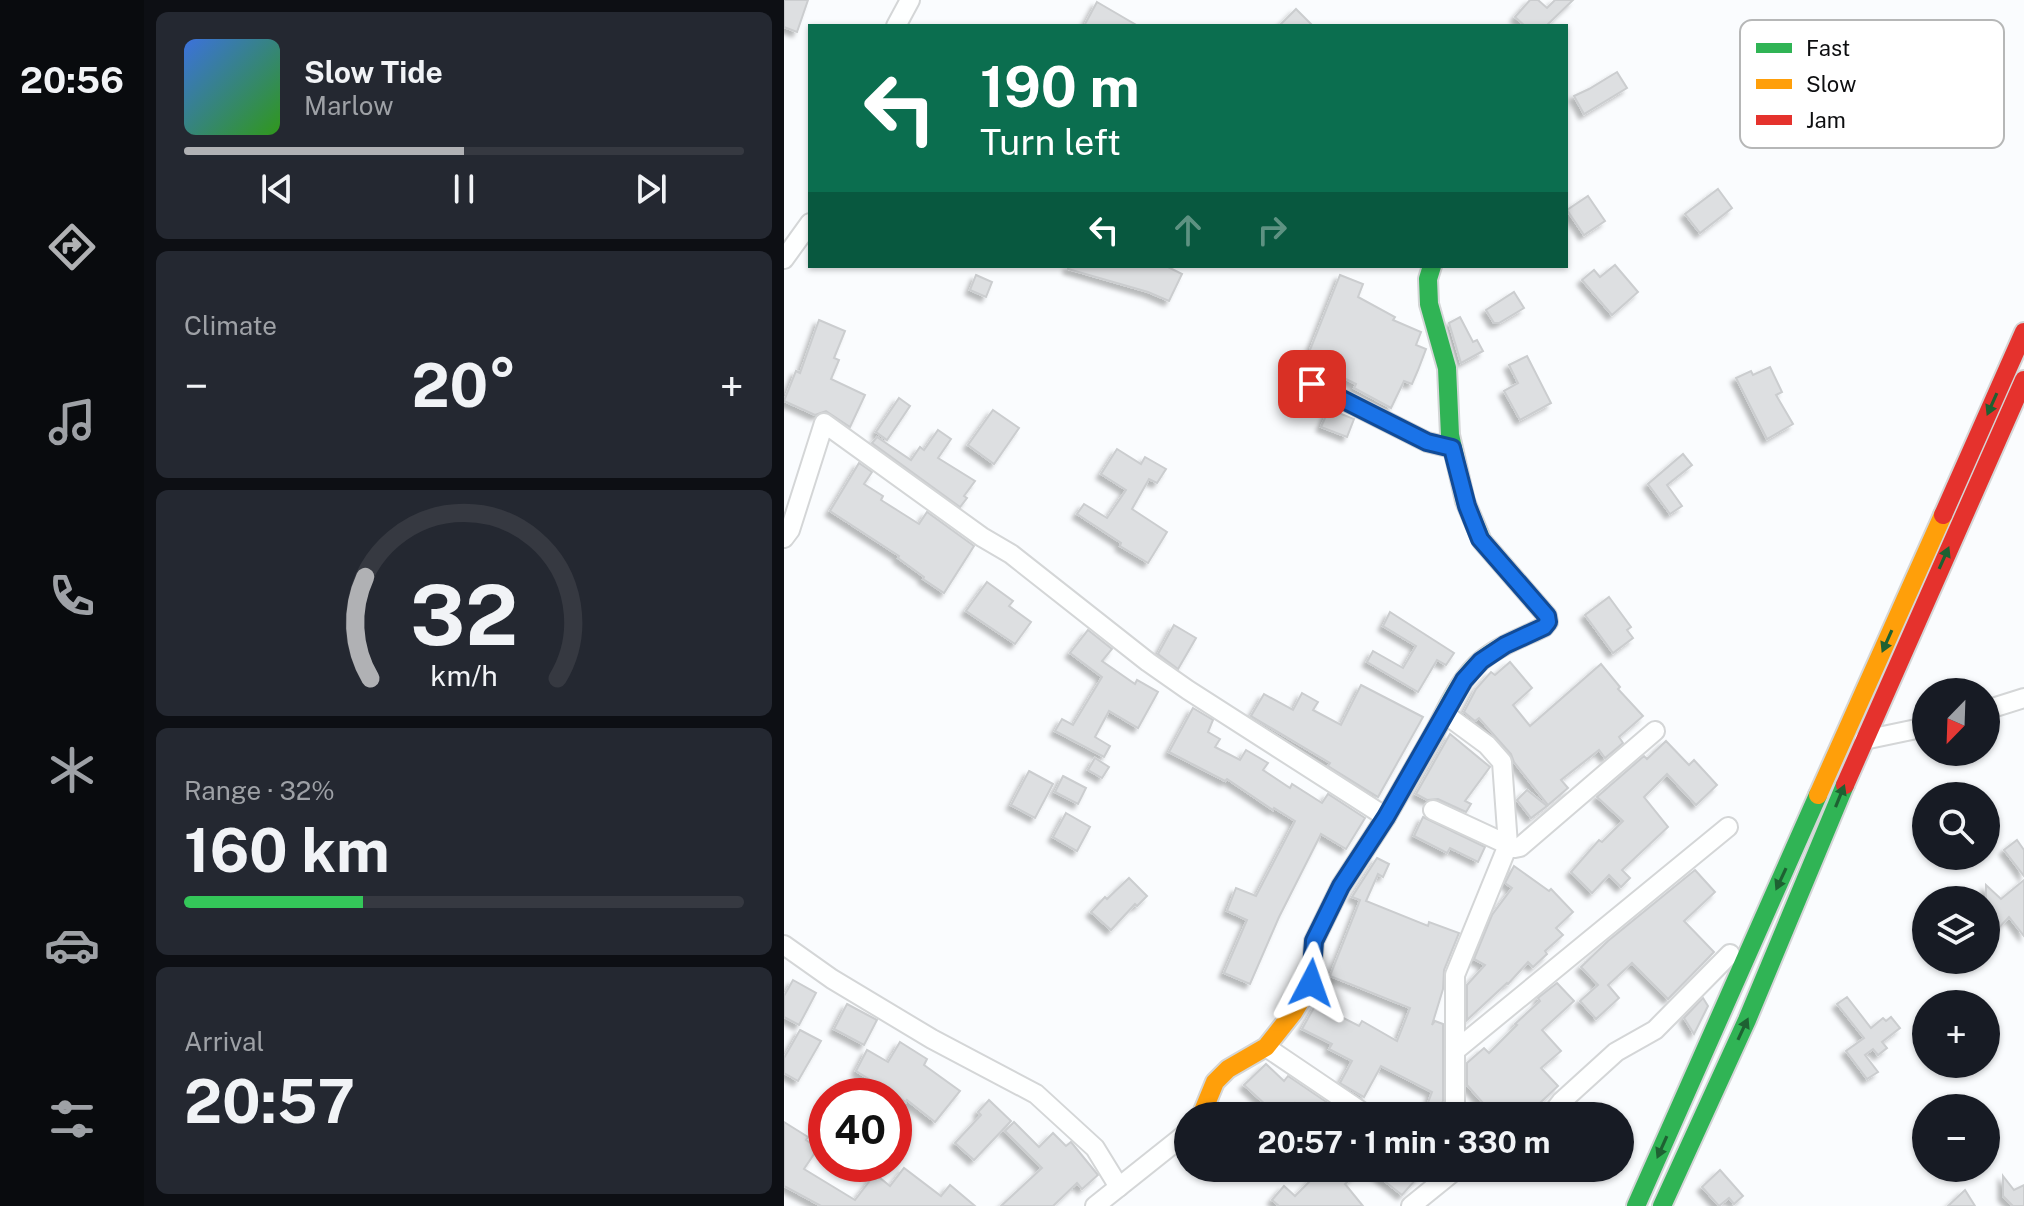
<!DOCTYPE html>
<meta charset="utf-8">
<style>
body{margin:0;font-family:"Public Sans",sans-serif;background:#242831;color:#f1f3f6;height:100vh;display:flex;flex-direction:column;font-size:30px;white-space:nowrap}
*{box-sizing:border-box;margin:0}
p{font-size:26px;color:#9ea1a6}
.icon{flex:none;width:44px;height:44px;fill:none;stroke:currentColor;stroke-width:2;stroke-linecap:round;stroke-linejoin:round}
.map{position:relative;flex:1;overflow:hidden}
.details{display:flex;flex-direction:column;gap:12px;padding:12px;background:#0d0f14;width:640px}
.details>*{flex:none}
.top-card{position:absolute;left:24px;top:24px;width:760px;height:244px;border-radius:0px;box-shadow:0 2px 6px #0004;background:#0b6e4f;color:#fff;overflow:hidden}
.needle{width:52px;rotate:203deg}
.buttons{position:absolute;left:1128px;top:678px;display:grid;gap:16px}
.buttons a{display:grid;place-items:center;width:88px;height:88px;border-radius:50%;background:#171b24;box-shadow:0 2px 6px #0004;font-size:40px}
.speed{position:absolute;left:24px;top:1078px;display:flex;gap:16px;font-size:40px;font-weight:700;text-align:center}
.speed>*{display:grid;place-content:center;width:104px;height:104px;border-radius:50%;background:#171b24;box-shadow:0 2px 6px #0004;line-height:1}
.speed .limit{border:12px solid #d22;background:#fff;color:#111}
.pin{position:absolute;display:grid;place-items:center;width:68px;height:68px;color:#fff;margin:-34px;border-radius:16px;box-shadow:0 4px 12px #0006}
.me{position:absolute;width:88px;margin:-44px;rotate:4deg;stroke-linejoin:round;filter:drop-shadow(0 0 6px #0008)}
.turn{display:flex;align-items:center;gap:28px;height:168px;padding:0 40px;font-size:36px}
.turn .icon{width:104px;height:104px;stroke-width:2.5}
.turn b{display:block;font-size:56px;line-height:68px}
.lanes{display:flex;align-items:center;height:76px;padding:0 40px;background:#0003;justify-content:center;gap:40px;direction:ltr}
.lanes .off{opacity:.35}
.big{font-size:60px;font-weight:700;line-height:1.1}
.details .widget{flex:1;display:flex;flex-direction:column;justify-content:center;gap:12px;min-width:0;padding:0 28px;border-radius:12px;background:#242831}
.details .dial{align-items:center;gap:0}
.dial svg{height:208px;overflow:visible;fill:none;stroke:#363941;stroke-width:7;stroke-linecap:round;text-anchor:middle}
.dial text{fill:#f1f3f6;stroke:none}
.song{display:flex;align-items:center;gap:24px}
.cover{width:96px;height:96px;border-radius:12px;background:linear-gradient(135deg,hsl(220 70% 55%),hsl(110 70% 35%))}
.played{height:8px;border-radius:4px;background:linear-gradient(90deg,#b0b1b4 50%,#363941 50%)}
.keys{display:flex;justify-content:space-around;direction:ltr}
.heat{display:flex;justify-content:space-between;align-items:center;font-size:44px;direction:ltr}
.charge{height:12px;border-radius:6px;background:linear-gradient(90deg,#34c759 32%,#363941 0)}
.trip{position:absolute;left:390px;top:1102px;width:460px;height:80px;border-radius:40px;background:#171b24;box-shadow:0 2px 6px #0004;font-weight:700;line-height:80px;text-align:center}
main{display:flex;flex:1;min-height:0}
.tab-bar{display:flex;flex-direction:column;width:144px;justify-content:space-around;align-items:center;background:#090b0e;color:#9ea1a6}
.tab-bar .icon{width:56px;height:56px}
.tab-bar .active{color:#b0b1b4}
.tab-bar b{font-size:36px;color:#f1f3f6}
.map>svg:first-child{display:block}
.building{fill:#dddfe1;stroke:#cbcdcf;stroke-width:2;filter:url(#shadow)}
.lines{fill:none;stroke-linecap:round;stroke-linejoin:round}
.street-casing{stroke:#d4d6d7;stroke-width:22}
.fast-casing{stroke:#d4d6d7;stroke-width:22}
.slow-casing{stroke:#d4d6d7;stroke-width:22}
.jam-casing{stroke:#d4d6d7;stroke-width:22}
.street{stroke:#feffff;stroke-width:18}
.fast{stroke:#30b455;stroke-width:18}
.slow{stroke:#ff9f0a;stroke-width:18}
.jam{stroke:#e5322d;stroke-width:18}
.oneway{fill:#1e6132}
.route-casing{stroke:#114b97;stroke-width:20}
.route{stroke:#1a73e8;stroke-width:14}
.key{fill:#fff;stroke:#b6b7b7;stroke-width:2}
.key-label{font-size:22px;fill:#0d0e10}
</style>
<main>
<nav class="tab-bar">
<b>20:56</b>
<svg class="icon active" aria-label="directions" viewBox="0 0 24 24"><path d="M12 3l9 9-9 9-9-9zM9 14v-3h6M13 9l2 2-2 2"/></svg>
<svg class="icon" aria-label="music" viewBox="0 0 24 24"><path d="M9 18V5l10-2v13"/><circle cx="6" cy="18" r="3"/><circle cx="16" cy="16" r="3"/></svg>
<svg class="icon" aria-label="phone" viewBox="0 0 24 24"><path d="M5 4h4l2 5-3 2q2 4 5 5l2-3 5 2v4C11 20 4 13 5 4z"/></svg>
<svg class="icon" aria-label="climate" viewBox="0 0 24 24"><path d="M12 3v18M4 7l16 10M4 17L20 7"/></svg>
<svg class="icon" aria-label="car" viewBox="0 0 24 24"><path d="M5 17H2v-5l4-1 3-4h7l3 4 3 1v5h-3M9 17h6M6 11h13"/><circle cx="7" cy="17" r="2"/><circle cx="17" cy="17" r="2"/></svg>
<svg class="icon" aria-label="filters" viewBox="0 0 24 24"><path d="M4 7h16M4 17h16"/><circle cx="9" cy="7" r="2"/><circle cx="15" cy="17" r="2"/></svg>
</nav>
<section class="details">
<div class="widget">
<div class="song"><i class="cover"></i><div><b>Slow Tide</b><p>Marlow</p></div></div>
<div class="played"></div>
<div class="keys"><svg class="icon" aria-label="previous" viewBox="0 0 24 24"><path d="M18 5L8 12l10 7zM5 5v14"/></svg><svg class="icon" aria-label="pause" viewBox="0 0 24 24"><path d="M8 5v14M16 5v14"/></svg><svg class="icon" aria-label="next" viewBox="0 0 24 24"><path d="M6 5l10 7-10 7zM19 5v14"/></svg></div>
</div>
<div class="widget"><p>Climate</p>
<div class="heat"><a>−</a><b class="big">20°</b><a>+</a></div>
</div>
<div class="widget dial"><svg viewBox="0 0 100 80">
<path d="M14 69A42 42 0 1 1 86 69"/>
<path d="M14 69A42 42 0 0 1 12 30" stroke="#b0b1b4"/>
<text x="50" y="56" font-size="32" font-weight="700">32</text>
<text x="50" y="72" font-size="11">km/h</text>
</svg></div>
<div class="widget"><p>Range · 32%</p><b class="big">160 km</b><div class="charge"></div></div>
<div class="widget"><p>Arrival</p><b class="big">20:57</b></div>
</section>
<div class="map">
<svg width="1240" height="1206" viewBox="0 0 1240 1206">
<defs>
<filter id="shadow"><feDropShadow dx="-4.5" dy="4.5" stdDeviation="2" flood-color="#0004"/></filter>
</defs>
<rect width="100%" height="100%" fill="#fafcfe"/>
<g class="building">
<polygon points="0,0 24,0 13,32 0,27"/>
<polygon points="746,0 754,0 763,8 771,0 789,0 762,26 741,26 731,17"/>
<polygon points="313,2 354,26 300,26"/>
<polygon points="512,9 529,26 495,26"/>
<polygon points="833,72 843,88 800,114 790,96 805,89"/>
<polygon points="934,189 948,208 916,233 901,214"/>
<polygon points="804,196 821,221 800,235 783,210"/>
<polygon points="831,265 854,292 828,315 798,280 810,270 816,277"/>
<polygon points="284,266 382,266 398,274 385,301 364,292 284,269"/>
<polygon points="192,275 208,282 202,297 186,290"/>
<polygon points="556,275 579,284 574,297 611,317 609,320 637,332 632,345 642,349 634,370 628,384 620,381 607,408 570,388 572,384 542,369 540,373 520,365"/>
<polygon points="730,292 740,308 715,323 710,323 702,310"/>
<polygon points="676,317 689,342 693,340 699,351 677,363 665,323"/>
<polygon points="35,320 61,331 50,358 55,360 47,379 81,395 66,427 42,411 31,415 0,401 12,371 16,373"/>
<polygon points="743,356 767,403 736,420 720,391 734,383 725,365"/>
<polygon points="986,367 998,392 992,395 1009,424 983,439 952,378 967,371 969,375"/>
<polygon points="115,398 126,406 103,440 92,432"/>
<polygon points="545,409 570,419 563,437 537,427"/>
<polygon points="209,410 235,428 210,464 184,445"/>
<polygon points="154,430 167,439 154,458 191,481 180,496 183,498 176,507 88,443 93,437 127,460 136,447 140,450"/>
<polygon points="333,449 357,464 361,457 382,469 373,483 365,479 348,509 383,532 364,563 336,546 337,543 293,514 300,504 323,518 342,490 317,474"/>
<polygon points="899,454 908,465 883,485 898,506 886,514 864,484"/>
<polygon points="75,463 88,472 80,484 99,496 97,500 135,524 143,512 190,546 160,593 139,579 140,577 114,558 115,556 46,511"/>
<polygon points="203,582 229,601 225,606 247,622 231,644 182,611"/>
<polygon points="825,597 847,627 843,630 849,638 829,653 801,615"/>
<polygon points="606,612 670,653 662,665 653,660 634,692 583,662 589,651 619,668 632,646 599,626"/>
<polygon points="390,625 412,638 394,669 374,654"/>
<polygon points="304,630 328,649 318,661 351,684 353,680 374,692 354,728 325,711 311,737 326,746 320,757 271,731 278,719 289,725 318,677 286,653"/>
<polygon points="726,662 748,688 729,705 746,726 817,664 836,687 834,689 859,716 835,737 839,743 821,758 815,750 777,780 784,788 764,805 730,762 727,754 695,718 691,721 680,712 692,689 707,672 711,675"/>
<polygon points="577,685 639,717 594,797 544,766 546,763 467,716 480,694 509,710 518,693 534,702 529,710 557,725"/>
<polygon points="409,708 429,720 424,732 436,739 431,747 456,760 462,750 484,763 479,770 506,788 508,784 538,803 544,794 581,818 562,849 537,834 495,917 466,984 440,973 463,920 443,911 452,888 472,896 511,821 490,808 489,810 443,779 441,781 385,752"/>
<polygon points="666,734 706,767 681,801 687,804 682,812 654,799 643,800 632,794"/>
<polygon points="882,741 905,765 910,760 933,785 912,805 883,774 860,797 884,827 838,870 846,878 837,887 825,875 808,893 787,872 815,840 818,842 839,821 813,797 860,756 863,759"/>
<polygon points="311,758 325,767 318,778 304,770"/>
<polygon points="245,771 269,784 251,818 227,805"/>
<polygon points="279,776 302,788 294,804 271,792"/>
<polygon points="743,790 763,806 747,818 733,800"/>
<polygon points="282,813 306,827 293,851 269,837"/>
<polygon points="639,817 701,847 694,862 666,848 663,853 630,836"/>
<polygon points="1233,840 1240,850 1240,876 1220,850"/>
<polygon points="593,858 605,864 599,877 594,874 582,901 644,926 645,922 675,933 660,970 659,989 648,1025 651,1021 659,1024 659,1101 652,1116 639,1116 648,1092 597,1066 580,1097 556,1083 568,1061 545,1049 548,1044 518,1029 532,1004 575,1026 578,1021 613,1041 626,1008 546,976 576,900 568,897"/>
<polygon points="730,866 765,891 767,889 789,912 772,928 779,935 761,951 763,954 749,967 744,962 724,984 723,983 683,1020 683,985 701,965 690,959 708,915 728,888 721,883"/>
<polygon points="911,870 931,892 900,921 930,952 884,999 848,963 824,985 835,998 812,1019 796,1001 814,985 797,967 824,941"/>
<polygon points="345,878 363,896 353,906 351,904 327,930 307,912 321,897 323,899"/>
<polygon points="1240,880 1240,936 1225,917 1209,934 1202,928 1202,885 1217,899"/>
<polygon points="9,980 32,993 15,1025 0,1017 0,996"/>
<polygon points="773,983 790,1001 758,1030 777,1051 757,1068 774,1086 742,1116 683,1116 683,1107 700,1104 683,1085 683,1063 700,1048 705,1053 733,1025 731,1024 756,1001 754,998"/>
<polygon points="1063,997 1087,1028 1099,1018 1102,1021 1107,1017 1116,1028 1098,1042 1103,1048 1094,1055 1089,1049 1081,1055 1094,1072 1083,1079 1062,1051 1080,1038 1053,1004"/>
<polygon points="919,998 924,1006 910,1034 900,1018"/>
<polygon points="63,1004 93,1020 80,1045 50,1029"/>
<polygon points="16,1030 37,1041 14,1081 0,1073 0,1058"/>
<polygon points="116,1042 143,1059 140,1065 176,1091 151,1122 123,1100 122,1102 72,1071 83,1050 104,1062"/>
<polygon points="482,1064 500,1081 504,1076 563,1116 527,1116 511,1103 500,1116 494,1116 460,1085"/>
<polygon points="205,1100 227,1121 190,1160 171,1143 197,1115 194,1112"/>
<polygon points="0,1122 24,1137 22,1140 34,1148 20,1169 71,1200 91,1174 106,1186 120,1168 157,1196 166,1185 191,1206 37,1206 0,1186"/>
<polygon points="230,1122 255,1147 269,1133 282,1146 287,1142 314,1175 298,1189 293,1183 269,1206 217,1206 258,1168 221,1131"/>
<polygon points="544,1168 578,1168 561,1184 579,1206 495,1206 488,1200 500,1186 511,1196 532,1175 534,1178"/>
<polygon points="584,1168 642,1168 618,1195"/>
<polygon points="936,1170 959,1196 950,1204 945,1198 935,1206 918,1187"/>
<polygon points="1219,1176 1230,1190 1240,1185 1240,1206 1229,1206 1219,1196"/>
<polygon points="1181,1190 1191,1206 1164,1206"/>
</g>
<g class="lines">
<g class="street-casing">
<g id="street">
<polyline points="112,26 126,0"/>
<polyline points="0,259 26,223"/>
<polyline points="528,384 643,442 668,448"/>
<polyline points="0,538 6,530 40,423 198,537 227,554 364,662 404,690 602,817"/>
<polyline points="1202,710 1240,698"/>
<polyline points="661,714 703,745 718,762 724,845 671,975 671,1116"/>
<polyline points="1080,740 1142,727"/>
<polyline points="649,810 731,848 736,847 871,731"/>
<polyline points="0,945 48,979 148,1039 252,1094 311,1148 335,1187"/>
<polyline points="482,1047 584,1116"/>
<polyline points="672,1050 944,827"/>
<polyline points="766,1116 777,1102 832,1052 871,1030 946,954"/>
<polyline points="311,1206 404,1132"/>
<polyline points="627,1206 674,1168"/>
</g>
</g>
<g class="fast-casing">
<g id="fast">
<path d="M648 266 644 279 645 304 663 368 666 435 681 501 698 541 763 616 764 622 760 627C739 637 716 645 698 660 675 679 663 710 649 735"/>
<polyline points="852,1206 1034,795"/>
<polyline points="878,1206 963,1020 1061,785"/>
</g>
</g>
<g class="slow-casing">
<g id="slow">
<polyline points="1034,795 1159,515"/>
<polyline points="417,1116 431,1082 444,1069 482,1047 509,1013 527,983 530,941 557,886 602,817 649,735"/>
</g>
</g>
<g class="jam-casing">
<g id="jam">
<polyline points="1159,515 1240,332"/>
<polyline points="1061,785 1240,380"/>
</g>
</g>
<use href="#street" class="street"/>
<use href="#fast" class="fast"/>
<use href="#slow" class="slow"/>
<use href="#jam" class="jam"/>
</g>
<defs><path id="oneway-solid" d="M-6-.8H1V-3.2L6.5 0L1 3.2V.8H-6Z" transform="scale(2)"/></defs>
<g class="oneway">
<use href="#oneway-solid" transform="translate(1208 404) rotate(114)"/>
<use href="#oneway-solid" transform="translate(1160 558) rotate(-66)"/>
<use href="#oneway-solid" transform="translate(1103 641) rotate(114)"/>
<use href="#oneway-solid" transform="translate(1056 796) rotate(-68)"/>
<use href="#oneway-solid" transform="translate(997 879) rotate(115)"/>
<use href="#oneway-solid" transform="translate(959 1029) rotate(-65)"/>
<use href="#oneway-solid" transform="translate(878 1147) rotate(114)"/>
</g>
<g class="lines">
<g class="route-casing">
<polyline id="route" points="527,983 530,941 557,886 602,817 680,680 697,661 721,645 760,627 764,622 763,616 696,539 683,506 668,448 643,442 528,384"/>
</g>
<use href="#route" class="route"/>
</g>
<rect x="956" y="20" width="264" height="128" rx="12" class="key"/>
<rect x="972" y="43" width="36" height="10" fill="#30b455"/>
<rect x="972" y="79" width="36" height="10" fill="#ff9f0a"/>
<rect x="972" y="115" width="36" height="10" fill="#e5322d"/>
<g class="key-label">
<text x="1022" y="56">Fast</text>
<text x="1022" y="92">Slow</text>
<text x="1022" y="128">Jam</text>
</g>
</svg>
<div class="buttons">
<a><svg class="needle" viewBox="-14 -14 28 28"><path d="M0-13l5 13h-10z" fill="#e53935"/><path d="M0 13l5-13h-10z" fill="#9ea1a6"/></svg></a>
<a><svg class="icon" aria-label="search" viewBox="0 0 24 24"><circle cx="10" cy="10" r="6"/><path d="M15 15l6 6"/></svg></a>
<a><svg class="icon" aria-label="layers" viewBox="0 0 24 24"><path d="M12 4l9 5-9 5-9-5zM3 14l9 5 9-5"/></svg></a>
<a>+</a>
<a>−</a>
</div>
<div class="speed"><div class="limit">40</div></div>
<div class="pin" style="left:528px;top:384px;background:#d93025"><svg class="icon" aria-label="arrive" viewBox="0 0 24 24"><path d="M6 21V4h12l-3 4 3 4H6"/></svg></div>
<svg class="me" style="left:527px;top:983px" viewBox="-20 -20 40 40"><path d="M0-17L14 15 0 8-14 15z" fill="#1a73e8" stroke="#fff" stroke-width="4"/></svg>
<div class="trip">20:57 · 1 min · 330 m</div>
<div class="top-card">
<div class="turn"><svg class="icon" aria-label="left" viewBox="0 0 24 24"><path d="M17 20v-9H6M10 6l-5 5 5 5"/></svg><div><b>190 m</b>Turn left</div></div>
<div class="lanes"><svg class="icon" aria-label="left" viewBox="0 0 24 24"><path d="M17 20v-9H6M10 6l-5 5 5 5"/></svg><svg class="icon off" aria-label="ahead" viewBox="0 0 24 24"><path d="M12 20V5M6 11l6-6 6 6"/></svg><svg class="icon off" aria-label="right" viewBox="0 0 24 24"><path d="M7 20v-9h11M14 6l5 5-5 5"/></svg></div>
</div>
</div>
</main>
